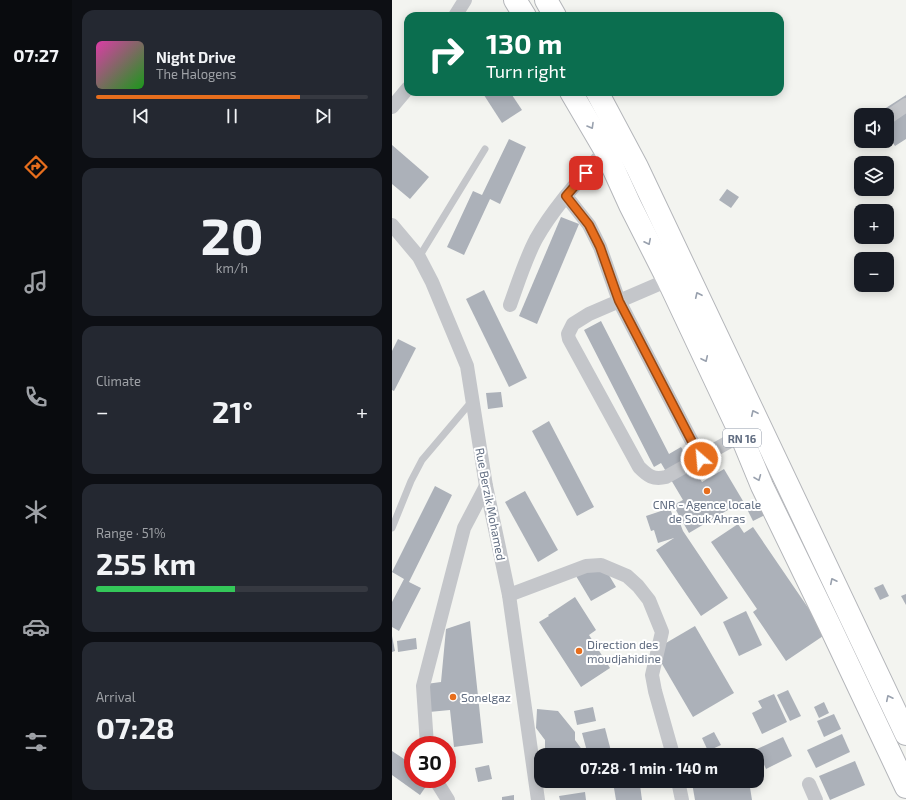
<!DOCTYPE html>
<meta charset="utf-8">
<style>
body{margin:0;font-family:"Exo 2",sans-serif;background:#242831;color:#f1f3f6;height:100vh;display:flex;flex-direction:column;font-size:15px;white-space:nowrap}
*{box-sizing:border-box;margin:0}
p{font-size:13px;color:#9ea1a6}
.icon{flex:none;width:22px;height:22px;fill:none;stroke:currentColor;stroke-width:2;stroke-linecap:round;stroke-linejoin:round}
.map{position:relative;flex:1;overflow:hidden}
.sheet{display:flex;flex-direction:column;gap:10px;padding:10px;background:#0d0f14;width:320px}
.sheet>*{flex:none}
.guide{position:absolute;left:12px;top:12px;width:380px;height:84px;border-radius:12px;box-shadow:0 2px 10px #0003;background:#0b6e4f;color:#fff;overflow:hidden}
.buttons{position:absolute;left:462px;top:108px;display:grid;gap:8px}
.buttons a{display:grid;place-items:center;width:40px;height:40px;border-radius:8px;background:#171b24;box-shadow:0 2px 10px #0003;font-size:20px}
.speed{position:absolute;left:12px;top:736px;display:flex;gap:8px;font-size:20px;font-weight:700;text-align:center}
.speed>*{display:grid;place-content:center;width:52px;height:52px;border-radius:50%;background:#171b24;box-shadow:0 2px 10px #0003;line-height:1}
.speed .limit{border:6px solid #d22;background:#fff;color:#111}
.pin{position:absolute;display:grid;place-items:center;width:34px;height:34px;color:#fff;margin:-17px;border-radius:8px;box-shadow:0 2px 6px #0006}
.me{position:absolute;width:44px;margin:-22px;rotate:333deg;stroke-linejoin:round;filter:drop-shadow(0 0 3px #0008)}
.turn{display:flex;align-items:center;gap:14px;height:84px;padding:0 16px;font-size:18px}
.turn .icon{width:52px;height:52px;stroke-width:2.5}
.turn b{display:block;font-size:28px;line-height:34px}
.big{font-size:30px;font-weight:700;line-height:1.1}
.sheet .card{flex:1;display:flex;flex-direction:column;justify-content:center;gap:6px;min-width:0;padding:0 14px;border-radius:12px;background:#242831}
.sheet .dial{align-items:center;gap:0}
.dial b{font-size:52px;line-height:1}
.song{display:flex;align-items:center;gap:12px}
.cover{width:48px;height:48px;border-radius:6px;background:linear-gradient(135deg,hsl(320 70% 55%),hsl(120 70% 35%))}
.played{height:4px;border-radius:2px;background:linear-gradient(90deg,#e76e1d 75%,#363941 75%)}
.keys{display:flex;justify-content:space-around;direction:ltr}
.heat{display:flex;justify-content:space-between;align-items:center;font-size:22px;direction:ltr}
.charge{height:6px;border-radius:3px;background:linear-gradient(90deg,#34c759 51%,#363941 0)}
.trip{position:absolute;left:142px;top:748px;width:230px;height:40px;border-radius:12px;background:#171b24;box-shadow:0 2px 10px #0003;font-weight:700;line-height:40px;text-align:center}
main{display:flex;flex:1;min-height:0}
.tabs{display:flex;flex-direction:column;width:72px;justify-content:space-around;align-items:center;background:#090b0e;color:#9ea1a6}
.tabs .icon{width:28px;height:28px}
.tabs .selected{color:#e76e1d}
.tabs b{font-size:18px;color:#f1f3f6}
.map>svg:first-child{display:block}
.building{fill:#acb1b9}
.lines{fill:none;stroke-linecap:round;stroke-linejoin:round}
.highway-casing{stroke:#b4b6ba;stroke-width:24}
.lane{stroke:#c4c6ca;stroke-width:7}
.street{stroke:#c4c6ca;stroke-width:14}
.highway{stroke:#fff;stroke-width:22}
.oneway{stroke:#99a1ae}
.route-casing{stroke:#964813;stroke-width:10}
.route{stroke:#e76e1d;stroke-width:7}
.poi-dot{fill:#e76e1d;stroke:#fff;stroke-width:1.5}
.labels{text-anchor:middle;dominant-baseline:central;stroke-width:4;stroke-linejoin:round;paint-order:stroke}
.shield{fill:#fff;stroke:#919aa8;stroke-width:1}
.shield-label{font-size:11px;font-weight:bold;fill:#626e82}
.street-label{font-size:12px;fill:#626e82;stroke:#fff}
.poi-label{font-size:12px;fill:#626e82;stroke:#fff;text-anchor:start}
</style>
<main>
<nav class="tabs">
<b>07:27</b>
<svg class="icon selected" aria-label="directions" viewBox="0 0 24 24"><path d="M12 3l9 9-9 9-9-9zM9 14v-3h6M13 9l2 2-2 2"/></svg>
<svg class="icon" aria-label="music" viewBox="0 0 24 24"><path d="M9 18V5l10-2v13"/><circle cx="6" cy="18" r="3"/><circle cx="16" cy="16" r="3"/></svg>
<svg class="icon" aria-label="phone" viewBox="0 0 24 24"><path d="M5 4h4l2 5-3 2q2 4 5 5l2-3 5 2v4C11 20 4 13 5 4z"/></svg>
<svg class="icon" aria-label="climate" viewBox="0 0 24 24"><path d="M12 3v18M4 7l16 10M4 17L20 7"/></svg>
<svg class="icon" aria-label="car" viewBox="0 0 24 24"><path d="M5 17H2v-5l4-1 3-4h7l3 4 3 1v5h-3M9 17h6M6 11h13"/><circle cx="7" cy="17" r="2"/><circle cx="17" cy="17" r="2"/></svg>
<svg class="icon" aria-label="filters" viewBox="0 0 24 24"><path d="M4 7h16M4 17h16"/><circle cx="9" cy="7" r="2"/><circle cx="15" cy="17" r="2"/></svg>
</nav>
<section class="sheet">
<div class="card">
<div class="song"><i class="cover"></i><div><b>Night Drive</b><p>The Halogens</p></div></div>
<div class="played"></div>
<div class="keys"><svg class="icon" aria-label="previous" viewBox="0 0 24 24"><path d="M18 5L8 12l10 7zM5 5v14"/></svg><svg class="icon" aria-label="pause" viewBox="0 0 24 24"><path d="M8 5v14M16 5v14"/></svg><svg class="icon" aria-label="next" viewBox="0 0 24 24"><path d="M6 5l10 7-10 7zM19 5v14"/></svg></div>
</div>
<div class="card dial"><b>20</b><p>km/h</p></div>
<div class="card"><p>Climate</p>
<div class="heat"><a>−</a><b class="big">21°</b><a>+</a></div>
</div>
<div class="card"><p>Range · 51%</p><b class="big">255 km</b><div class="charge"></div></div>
<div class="card"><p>Arrival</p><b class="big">07:28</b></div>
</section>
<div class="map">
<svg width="514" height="800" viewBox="0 0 514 800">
<rect width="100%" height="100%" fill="#f3f4f0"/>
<g class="building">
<polygon points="90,92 118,92 130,110 110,123"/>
<polygon points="514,95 514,139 503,146 495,134 495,115 483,115"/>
<polygon points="117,139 134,147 108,204 98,199 72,255 55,247 81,191 90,195"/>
<polygon points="0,145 37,177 18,199 0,184"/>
<polygon points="335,189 347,197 339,208 327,200"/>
<polygon points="169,217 187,224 145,324 127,316"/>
<polygon points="92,290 135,378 117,387 74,299"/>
<polygon points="209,321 277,454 289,447 310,482 332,469 351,501 297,533 281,505 291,500 269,463 262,467 192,330"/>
<polygon points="6,339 24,348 2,391 0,390 0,351"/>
<polygon points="109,392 111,407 96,409 94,393"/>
<polygon points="157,421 202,507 185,516 140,431"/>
<polygon points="43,486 60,495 17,582 29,588 7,631 0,627 0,602 12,579 0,572"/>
<polygon points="133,491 166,550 146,562 113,502"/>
<polygon points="367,503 373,515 361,521 355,509"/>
<polygon points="278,508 282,520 286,518 291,531 336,598 309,616 264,550 282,538 266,543 262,530 259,531 254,516"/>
<polygon points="346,524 352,533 361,527 434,634 394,661 361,612 365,609 319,542"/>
<polygon points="209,562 224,587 199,601 184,576"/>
<polygon points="491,584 497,596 488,600 482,588"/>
<polygon points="514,594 514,605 509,596"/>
<polygon points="183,597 204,630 197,635 218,668 189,687 147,622 157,616 156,615"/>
<polygon points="354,611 370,645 347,656 331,622"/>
<polygon points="78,621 91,743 62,747 58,710 37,712 34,684 49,682 54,629"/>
<polygon points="303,626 342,693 301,717 262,650"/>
<polygon points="0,636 3,651 0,652"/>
<polygon points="24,638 25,649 6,652 5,641"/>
<polygon points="396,690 409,716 398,721 385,695"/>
<polygon points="382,694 395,722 370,734 360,713 370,708 366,701"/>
<polygon points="432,702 437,713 427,718 422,707"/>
<polygon points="201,707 204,721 185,725 182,711"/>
<polygon points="145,709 166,711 183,732 183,740 191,751 187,755 153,755 153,740 144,728"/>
<polygon points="442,714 449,729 432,737 425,721"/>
<polygon points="213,728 220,755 196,755 190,733"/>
<polygon points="322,732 329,745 316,751 310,738"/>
<polygon points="450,734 458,752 424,768 415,750"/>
<polygon points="391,737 400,756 374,769 365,749"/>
<polygon points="0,751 21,765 21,779 39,779 28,795 0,775"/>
<polygon points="463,761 473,785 438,800 427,776"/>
<polygon points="97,765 100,779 86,782 83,768"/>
<polygon points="311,781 357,781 360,800 303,800 300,783"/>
<polygon points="248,785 250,800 224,800 222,788"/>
<polygon points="193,792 194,800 168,800 167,796"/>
<polygon points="122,795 122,800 110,800 110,797"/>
</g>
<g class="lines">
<g class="highway-casing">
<g id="highway">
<polyline points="123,0 133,16"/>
<polyline points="154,0 163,16"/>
<polyline points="179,92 213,150 238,205 276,280 349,435 370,486 437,624 514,787"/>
<polyline points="205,92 245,167 514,734"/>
</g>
</g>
<g class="lane">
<polyline points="27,257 93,149"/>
<polyline points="0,528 19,481 30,460 80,401"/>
</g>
<g class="street">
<polyline points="63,16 73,0"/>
<polyline points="0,107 16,88"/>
<polyline points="495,118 514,105"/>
<polyline points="174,196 197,225 208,247 227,301 309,459"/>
<polyline points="0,225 27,257 40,282 75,366 94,486 117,595 146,800"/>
<path d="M276 280 197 314 181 324 176 334 177 339 247 467C256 476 261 480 274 477L349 435"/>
<path d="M118 305C126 283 133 260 144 239 162 207 189 178 213 150"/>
<polyline points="117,595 194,566 209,565 235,576 246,586 257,600 270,632 260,675 263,691 281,755"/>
<polyline points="35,745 31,686 72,528 94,486"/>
<polyline points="43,779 56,800"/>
<polyline points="286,781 290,800"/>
<polyline points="417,784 424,800"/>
</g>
<use href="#highway" class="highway"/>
</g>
<defs><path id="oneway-chevron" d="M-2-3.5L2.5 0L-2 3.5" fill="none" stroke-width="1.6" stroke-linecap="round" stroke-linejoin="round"/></defs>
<g class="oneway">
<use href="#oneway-chevron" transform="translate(199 126) rotate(60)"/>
<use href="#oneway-chevron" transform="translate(256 242) rotate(64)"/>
<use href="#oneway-chevron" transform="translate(306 295) rotate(-115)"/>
<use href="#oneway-chevron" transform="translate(313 359) rotate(65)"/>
<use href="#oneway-chevron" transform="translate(362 413) rotate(-115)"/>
<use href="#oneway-chevron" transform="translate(366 478) rotate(68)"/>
<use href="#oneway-chevron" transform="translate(441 581) rotate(-116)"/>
<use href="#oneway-chevron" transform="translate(497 698) rotate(-116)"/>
</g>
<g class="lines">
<g class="route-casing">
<polyline id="route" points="194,173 174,196 197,225 208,247 227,301 309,459"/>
</g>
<use href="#route" class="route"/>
</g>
<g class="poi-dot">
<circle cx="315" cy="491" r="4"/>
<circle cx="187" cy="651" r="4"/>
<circle cx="61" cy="697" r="4"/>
</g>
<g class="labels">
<rect class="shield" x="331" y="429" width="38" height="18" rx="3"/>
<g class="shield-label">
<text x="350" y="438">RN 16</text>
</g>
<g class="street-label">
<text transform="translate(99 504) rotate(79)">Rue Berzik Mohamed</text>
</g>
<g class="poi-label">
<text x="315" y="504" text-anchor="middle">CNR - Agence locale<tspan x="315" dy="14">de Souk Ahras</tspan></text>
<text x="195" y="644">Direction des<tspan x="195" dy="14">moudjahidine</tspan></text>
<text x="69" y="697">Sonelgaz</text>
</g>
</g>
</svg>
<div class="buttons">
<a><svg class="icon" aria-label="sound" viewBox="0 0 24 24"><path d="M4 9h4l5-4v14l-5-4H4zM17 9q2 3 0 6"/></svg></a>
<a><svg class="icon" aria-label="layers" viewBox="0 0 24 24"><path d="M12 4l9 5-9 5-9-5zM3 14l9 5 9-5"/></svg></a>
<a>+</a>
<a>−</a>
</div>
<div class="speed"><div class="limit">30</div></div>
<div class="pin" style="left:194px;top:173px;background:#d93025"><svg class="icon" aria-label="arrive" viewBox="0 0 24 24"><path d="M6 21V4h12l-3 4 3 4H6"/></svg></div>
<svg class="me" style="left:309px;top:459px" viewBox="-20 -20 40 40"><circle r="17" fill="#e76e1d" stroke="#fff" stroke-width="3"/><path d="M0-11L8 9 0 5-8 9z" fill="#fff"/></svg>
<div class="trip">07:28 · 1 min · 140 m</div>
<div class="guide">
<div class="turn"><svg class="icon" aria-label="right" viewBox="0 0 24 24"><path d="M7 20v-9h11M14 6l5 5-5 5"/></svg><div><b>130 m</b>Turn right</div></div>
</div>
</div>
</main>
